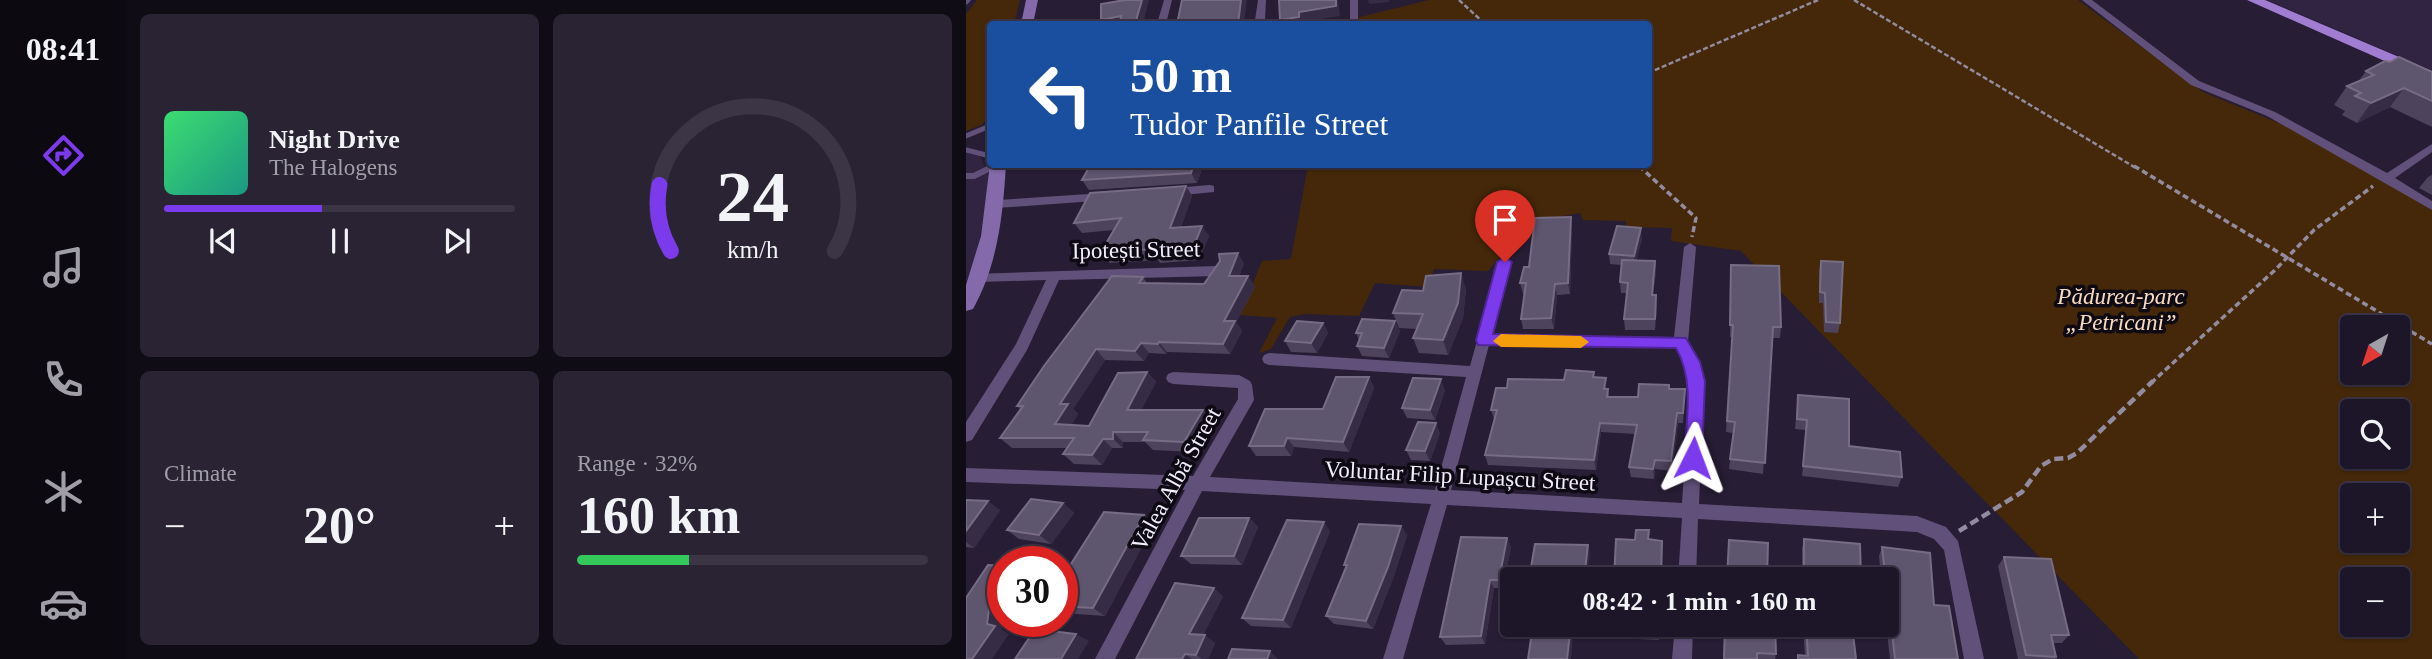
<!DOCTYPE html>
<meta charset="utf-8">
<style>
body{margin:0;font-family:"Times New Roman",serif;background:#2a2334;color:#f1f3f6;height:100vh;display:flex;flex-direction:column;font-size:26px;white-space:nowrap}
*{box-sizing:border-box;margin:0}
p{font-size:23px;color:#a09fa8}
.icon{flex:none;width:38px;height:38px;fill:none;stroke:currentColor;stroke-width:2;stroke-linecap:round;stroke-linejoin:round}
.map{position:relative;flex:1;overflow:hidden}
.panel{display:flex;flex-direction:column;gap:14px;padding:14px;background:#100c16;width:840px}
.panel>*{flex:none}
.top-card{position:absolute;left:21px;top:21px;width:665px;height:147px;border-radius:7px;box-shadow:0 2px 5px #0004,0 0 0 2px #3b3545;background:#1a4fa0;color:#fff;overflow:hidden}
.needle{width:46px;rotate:219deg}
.controls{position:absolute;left:1374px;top:315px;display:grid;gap:14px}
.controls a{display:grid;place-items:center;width:70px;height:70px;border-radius:7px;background:#1d1628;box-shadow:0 2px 5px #0004,0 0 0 2px #3b3545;font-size:35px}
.speed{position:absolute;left:21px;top:546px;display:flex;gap:14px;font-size:35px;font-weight:700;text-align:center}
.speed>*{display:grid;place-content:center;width:91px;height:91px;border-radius:50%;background:#1d1628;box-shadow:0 2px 5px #0004,0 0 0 2px #3b3545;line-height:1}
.speed .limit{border:10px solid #d22;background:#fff;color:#111}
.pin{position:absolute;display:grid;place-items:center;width:60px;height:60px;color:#fff;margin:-72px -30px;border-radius:50% 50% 50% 0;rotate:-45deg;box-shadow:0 0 7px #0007}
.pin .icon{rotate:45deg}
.me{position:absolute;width:77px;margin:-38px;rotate:3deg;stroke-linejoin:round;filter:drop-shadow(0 0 5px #0008)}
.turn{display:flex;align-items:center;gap:24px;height:147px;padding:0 28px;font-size:32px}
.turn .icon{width:91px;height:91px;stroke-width:2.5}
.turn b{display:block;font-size:49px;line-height:60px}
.big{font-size:52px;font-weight:700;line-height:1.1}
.panel .widget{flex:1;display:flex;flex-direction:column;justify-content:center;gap:10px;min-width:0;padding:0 24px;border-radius:10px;background:#2a2334}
.panel .dial{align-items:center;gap:0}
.dial svg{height:182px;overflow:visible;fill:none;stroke:#3b3545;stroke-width:7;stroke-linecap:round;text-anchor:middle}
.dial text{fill:#f1f3f6;stroke:none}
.song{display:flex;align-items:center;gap:21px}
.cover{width:84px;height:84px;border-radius:10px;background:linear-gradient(135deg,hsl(140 70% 55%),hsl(170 70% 35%))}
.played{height:7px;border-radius:4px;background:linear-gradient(90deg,#7c3aed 45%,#3b3545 45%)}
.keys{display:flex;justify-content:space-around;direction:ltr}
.heat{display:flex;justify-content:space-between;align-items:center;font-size:38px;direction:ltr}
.charge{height:10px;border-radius:5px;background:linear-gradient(90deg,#34c759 32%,#3b3545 0)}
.panel .tiles{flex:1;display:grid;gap:14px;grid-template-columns:repeat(2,1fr)}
.trip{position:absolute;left:534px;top:567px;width:399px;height:70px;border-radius:7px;background:#1d1628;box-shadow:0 2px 5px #0004,0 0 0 2px #3b3545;font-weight:700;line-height:70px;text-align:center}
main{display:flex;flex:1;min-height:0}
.menu{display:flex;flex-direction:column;width:126px;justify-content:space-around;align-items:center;background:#0c0910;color:#a09fa8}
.menu .icon{width:49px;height:49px}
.menu .selected{color:#7c3aed}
.menu b{font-size:32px;color:#f1f3f6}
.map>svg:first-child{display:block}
.built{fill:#302442}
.green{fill:#442809;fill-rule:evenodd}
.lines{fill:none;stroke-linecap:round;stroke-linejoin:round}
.path-far2{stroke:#938b9f;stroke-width:2.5;stroke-dasharray:5 2.5;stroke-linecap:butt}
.path-far1{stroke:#938b9f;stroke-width:3.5;stroke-dasharray:6 3.5;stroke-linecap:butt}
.path{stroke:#938b9f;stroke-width:4.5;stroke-dasharray:9 4.5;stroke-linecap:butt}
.lane-far1{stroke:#61517a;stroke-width:5}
.lane{stroke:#61517a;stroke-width:6}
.street{fill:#61517a;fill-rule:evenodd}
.secondary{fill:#856aab;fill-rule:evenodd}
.primary{fill:#a17dd2;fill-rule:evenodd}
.wall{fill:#4d435c}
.shaded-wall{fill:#362c45}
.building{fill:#5e556e;stroke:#766d84;stroke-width:2}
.route{fill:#7c3aed;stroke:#51269a;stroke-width:2}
.slow{fill:#f59e0b}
.labels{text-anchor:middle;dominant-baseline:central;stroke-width:7;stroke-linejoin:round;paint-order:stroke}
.street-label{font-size:23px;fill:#f3edfe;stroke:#0e0a14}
.park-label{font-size:23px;font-style:italic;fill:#f8dbc1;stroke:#0e0a14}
</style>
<main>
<nav class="menu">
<b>08:41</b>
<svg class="icon selected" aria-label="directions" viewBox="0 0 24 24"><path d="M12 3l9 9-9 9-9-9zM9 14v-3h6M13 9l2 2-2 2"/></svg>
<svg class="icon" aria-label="music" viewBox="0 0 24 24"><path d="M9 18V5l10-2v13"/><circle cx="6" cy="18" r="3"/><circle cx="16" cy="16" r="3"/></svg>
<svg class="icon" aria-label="phone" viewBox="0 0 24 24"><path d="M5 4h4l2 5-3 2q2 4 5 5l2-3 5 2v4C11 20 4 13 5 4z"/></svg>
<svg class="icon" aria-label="climate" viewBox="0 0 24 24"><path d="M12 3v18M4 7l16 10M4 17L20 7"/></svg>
<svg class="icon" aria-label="car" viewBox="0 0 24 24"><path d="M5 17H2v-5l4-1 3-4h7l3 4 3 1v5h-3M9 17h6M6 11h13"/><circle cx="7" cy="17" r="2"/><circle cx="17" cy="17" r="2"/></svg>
</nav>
<section class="panel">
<div class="tiles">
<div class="widget">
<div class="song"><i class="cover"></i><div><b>Night Drive</b><p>The Halogens</p></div></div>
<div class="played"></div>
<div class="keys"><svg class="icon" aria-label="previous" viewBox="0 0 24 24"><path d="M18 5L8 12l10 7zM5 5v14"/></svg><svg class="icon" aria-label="pause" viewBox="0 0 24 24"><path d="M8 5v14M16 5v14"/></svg><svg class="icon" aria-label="next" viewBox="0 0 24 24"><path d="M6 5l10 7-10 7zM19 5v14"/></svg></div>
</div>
<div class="widget dial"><svg viewBox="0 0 100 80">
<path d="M14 69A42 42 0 1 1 86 69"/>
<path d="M14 69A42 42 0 0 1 9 40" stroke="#7c3aed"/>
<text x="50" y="56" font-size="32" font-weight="700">24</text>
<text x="50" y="72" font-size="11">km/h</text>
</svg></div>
<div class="widget"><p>Climate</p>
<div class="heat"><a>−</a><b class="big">20°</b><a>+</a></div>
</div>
<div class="widget"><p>Range · 32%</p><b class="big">160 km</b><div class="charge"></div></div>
</div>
</section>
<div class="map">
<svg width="1466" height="659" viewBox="0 0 1466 659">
<rect width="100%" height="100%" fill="#271d35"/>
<g class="built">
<polygon points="1301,0 1466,0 1466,70"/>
<polygon points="0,152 13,154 24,177 12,248 0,283"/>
</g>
<g class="green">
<polygon points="11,0 54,0 48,24 24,24 24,117 15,125 0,131 0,14"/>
<path d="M463 0H1112L1237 92 1330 130 1466 210V659H1173L775 251 705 241 706 228 660 227V221L617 220 614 213 556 223 548 241 522 271 468 269 462 287 409 283 393 316 339 314 324 317 305 349 293 353 311 318 274 315 296 261 325 259 342 165 295 167 296 165 682 164V24H373L394 17ZM1386 327H1432V373H1386ZM1386 411H1432V457H1386ZM1386 495H1432V541H1386ZM1386 579H1432V625H1386Z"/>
</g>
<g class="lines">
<g class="path-far2">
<polyline points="493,0 519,24"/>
<polyline points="888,0 1170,168"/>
<polyline points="682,73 852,0"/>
<polyline points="670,164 675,168"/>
</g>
<g class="path-far1">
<polyline points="673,166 730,218 726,237"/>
<polyline points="1168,166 1466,344"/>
<polyline points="1185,383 1309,270 1348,230 1407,186"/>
</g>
<polyline class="path" points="993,531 1056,492 1075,466 1087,459 1102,458 1111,453 1187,381"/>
<g class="lane-far1">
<polyline points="0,2 2,0"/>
<polyline points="0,136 24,126"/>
<polyline points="0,150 24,156"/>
<polyline points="24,168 31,165"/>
</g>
<polyline class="lane" points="0,176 8,176 28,166"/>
<g class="street">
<polygon points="198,0 206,0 200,24 191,24"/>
<polygon points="292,0 300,0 299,20 294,23 289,20"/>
<polygon points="384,0 392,0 392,21 384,19"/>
<polygon points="1116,0 1126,0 1233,81 1309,112 1421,173 1466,144 1466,152 1429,178 1466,201 1466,210 1301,116 1225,85"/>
<polygon points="244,185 248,186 248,192 207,196 201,192 207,188"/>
<polygon points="138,193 142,194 144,197 142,200 31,208 25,204 31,200"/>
<path d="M724 243 730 247 722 342 733 362 738 381 733 504 951 516 980 527 992 541 1018 659H998L978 550 968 539 951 532 732 519 730 579H712L716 518 481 505 437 659H417L465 504 236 491 149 659H129L219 490 0 482V468L227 476 272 399V388L207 384 202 382 200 378 202 374 207 372 273 375 284 381 286 385 288 400 244 477 469 490 500 377 303 365 298 363 296 359 298 355 303 353 504 366 533 262 539 257 545 262 526 335 708 337 718 247ZM523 345 711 347 719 362 724 381 716 503 485 490Z"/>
<polygon points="251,266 258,271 251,276 93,280 61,350 6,440 0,442 0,422 50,344 80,280 12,282 5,277 7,274"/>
<polygon points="709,625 727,625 726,659 706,659"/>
</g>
<g class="secondary">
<polygon points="60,0 72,0 67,24 55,24"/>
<path d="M24 164H40C37 215 32 264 7 309L0 311V285L15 236Z"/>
</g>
<polygon class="primary" points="1281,0 1299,0 1466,71 1466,82"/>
</g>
<g class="wall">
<polygon points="1424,62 1466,72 1466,127 1424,107 1391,123 1376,115 1379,111 1368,105 1381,86 1392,82 1400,71"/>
<polygon points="125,164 236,164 237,166 231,183 123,190 116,180"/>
<polygon points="1466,175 1466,195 1453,188 1462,177"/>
<polygon points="220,186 226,196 215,227 243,236 233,260 194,263 192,260 144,263 135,252 148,230 116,233 108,223"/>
<polygon points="606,227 604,294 591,295 588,329 557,329 555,319 558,294 557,294 554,283 563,267"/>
<polygon points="676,239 670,260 689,261 690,271 687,295 691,306 689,330 659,330 658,319 661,293 655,293 654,282 656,265 644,264 643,254"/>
<polygon points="855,261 874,323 872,333 858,332 857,303 853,303 853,271"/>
<polygon points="278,263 273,276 282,276 289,287 270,322 276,331 264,354 201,352 200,354 183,353 178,361 139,360 107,409 112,414 105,425 123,426 181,372 190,382 175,410 237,410 245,419 227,452 187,450 179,442 157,442 157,448 146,448 136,465 108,464 97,454 101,448 46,448 34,438 54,409 51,406 177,277 181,283 238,284"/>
<polygon points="765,265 815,327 814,338 806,338 797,474 763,469 767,433 760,432 766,337 764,337"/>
<polygon points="500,289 497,318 482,355 453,353 447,338 451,329 433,328 427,313 457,291"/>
<polygon points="357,323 362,333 351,353 325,352 319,341"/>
<polygon points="434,331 423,358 396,356 391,346 393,340 390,333"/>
<polygon points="403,377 408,388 383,452 328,447 325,456 290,456 283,446 357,409"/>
<polygon points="628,377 642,389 643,397 672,397 704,389 719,389 717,423 712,423 706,471 689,469 688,479 665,477 663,467 669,434 635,432 630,470 522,465 519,455 528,419 525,410 541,388 598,380"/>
<polygon points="479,390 469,420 441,418 436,408"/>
<polygon points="832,395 883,446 936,477 932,487 836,476 840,430 829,429"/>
<polygon points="474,433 464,461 445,460 440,450"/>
<polygon points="0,500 34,510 8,548 0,547"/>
<polygon points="97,503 108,513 85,544 53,539 41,530"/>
<polygon points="178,515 188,524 139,616 96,613 96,578"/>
<polygon points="283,518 292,527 276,565 225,564 215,556"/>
<polygon points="435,526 441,535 428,576 407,629 368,624 360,616 380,567 378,565"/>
<polygon points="364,531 325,628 285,626 276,618"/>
<polygon points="541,538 545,547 537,588 528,588 519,644 480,645 474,637"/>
<polygon points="838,539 895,579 836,579 836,548"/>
<polygon points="916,547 968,605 992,659 924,659 920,625 920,579 915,579 913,556"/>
<polygon points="1038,557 1103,635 1096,643 1087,643 1090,657 1089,659 1052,659 1032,566"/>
<polygon points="37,566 37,616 36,630 43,634 0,659"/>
<polygon points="257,596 237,635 249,643 242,659 170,659"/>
<polygon points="648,625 694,625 693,640 649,638 647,630"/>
<polygon points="759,625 810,654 809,659 757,659"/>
<polygon points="837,625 886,625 890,659 831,659 832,655 839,656"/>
</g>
<g class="shaded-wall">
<polygon points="176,0 183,0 177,24 169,24"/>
<polygon points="275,0 281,0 278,24 272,24"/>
<polygon points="370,0 372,0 374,16 337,22 337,24 316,24 314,20 333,12"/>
<polygon points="402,0 423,0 423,2 403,4"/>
<polygon points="155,16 160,24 137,24 135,20"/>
<polygon points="1438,88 1424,107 1391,123 1405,103"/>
<polygon points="228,164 236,164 237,166 231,183 225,173"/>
<polygon points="220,186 226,196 211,239 204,228"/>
<polygon points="605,217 606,227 604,294 602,283"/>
<polygon points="236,226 243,236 233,260 226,250"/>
<polygon points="675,228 676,239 669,267 668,256"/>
<polygon points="272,253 278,263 270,286 263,276"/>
<polygon points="689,261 690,271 686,306 686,295"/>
<polygon points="495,273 500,289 497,318 482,355 477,340"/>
<polygon points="282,276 289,287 270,322 276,331 264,354 257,344 258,321"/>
<polygon points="589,284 591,295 588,329 585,318"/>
<polygon points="690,295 691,306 689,330 689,319"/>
<polygon points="429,321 434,331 423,358 418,348"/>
<polygon points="357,323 362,333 351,353 345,343"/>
<polygon points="193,342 201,352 200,354 192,344"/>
<polygon points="175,343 183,353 178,361 169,351"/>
<polygon points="130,349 139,360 107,409 112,414 100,434 89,424 94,404"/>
<polygon points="181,372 190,382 170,420 161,410"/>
<polygon points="403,377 408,388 383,452 377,442"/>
<polygon points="475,379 479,390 469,420 464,410"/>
<polygon points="237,410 245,419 227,452 218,442"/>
<polygon points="711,413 712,423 706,471 705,461"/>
<polygon points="470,423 474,433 464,461 459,451"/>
<polygon points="634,423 635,432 630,470 628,460"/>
<polygon points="147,432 157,442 157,448 147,439"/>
<polygon points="321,438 328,447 325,456 318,446"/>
<polygon points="137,439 146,448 136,465 126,455"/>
<polygon points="689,460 689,469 688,479 687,469"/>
<polygon points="22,501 34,510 8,548 0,542 0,531"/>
<polygon points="97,503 108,513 85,544 73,535"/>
<polygon points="178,515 188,524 139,616 127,608"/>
<polygon points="283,518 292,527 276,565 268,556"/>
<polygon points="358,522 364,531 325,628 317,620"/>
<polygon points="435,526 441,535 428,576 407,629 400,621"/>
<polygon points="541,538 545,547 537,588 533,580"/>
<polygon points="696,541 696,579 695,579"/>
<polygon points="622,545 624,554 621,579 618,579"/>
<polygon points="524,580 528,588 519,644 515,636"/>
<polygon points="248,588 257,596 234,642 223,634"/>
<polygon points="24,601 37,609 36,630 43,634 26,659 6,659 21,624"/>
<polygon points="605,625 608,625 605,659 601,659"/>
<polygon points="110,634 123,641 112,659 95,659"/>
<polygon points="239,635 249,643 242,659 236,659 230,655"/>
<polygon points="304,651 312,659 301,659"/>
<polygon points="219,654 226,659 216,659"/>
</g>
<g class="building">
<polygon points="159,0 176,0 169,24 154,24 155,16 135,20 135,4"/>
<polygon points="216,0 275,0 272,24 211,24"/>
<polygon points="313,0 370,0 370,6 333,12 333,17 314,20"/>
<polygon points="1433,57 1466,72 1466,101 1438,88 1405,103 1389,96 1395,93 1381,86 1408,75 1400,71 1419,61 1424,62"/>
<polygon points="125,164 228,164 225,173 116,180"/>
<polygon points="220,186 204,228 236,226 226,250 186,253 188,249 135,252 155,218 108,223 124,193"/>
<polygon points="605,217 602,283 589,284 585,318 555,319 560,283 554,283 558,267 563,267 569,218"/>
<polygon points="651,226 675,228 668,256 643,254"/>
<polygon points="272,253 263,276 282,276 258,321 269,321 257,344 193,342 192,344 175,343 169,351 130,349 94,404 102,404 89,424 123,426 152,373 181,372 161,410 237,410 218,442 177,440 182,432 147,432 147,439 137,439 126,455 97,454 108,438 34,438 57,406 51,406 78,366 146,276 177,277 173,283 238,284 254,261 253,254"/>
<polygon points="656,260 689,261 686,295 690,295 689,319 658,319 662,283 654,282"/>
<polygon points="855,261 877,262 874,323 860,322 859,293 854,292"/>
<polygon points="765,265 813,266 815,327 807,327 799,463 764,459 769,422 761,421 767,325 764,325"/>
<polygon points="495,273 492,303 477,340 447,338 457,314 427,313 436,290 457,291 460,276"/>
<polygon points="396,319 429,321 418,348 391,346 396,333 390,333"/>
<polygon points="331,321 357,323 345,343 319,341"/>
<polygon points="600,370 628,372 627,377 640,378 638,389 642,389 641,397 672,397 673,384 703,385 703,389 719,389 717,413 711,413 705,461 689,460 687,469 663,467 671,425 634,423 628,460 519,455 531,410 525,410 530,388 541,388 542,379 598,380"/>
<polygon points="370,377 403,377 377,442 321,438 318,446 283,446 299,409 357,409"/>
<polygon points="447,378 475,379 464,410 436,408"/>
<polygon points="832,395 883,399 883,446 934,452 936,477 837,466 841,420 831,419"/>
<polygon points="452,422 470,423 459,451 440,450"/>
<polygon points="65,499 97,503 73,535 41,530"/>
<polygon points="0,500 22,501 0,531"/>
<polygon points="138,512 178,515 127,608 96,606 96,578"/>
<polygon points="233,518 283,518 268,556 215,556"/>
<polygon points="321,520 358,522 317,620 276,618"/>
<polygon points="393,524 435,526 422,567 400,621 360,616 381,565 378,565"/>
<polygon points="670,530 683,530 682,539 696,541 695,579 648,579 650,539 669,540"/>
<polygon points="495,537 541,538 533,580 524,580 515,636 474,637"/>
<polygon points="838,539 894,544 895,579 838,579"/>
<polygon points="763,540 802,543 801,579 761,579"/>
<polygon points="569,544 622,545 618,579 563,579"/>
<polygon points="916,547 964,553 968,605 983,606 992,659 929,659"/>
<polygon points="1038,557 1085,559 1103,635 1085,635 1090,657 1060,655"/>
<polygon points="22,565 37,566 37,602 24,601 21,624 29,626 6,659 0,659 0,598"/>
<polygon points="209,583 248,588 223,634 239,635 230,655 219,654 216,659 170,659"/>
<polygon points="567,625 605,625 601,659 562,659"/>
<polygon points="648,625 693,625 693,632 647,630"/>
<polygon points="759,625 809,625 810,654 791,653 791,659 758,659"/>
<polygon points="840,625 886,625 890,659 832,659 832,655 842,656"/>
<polygon points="69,629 110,634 95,659 49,659"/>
<polygon points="266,649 304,651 301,659 262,659"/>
</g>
<path class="route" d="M539 257 546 262 527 334 720 338 734 362 739 381 736 458 734 464 727 466 721 464 718 458C720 422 729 381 710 348L512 345 510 340 531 262Z"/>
<polygon class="slow" points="535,334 615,336 623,342 615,348 535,347 527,341"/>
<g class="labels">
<g class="street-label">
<text transform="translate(170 250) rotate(-1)">Ipotești Street</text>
<text transform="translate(494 476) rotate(3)">Voluntar Filip Lupașcu Street</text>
<text transform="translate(210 479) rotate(-61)">Valea Albă Street</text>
</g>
<g class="park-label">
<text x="1155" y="296">Pădurea-parc<tspan x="1155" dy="26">„Petricani”</tspan></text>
</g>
</g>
</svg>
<div class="controls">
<a><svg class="needle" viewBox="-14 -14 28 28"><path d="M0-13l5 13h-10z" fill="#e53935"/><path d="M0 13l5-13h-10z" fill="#a09fa8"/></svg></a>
<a><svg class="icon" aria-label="search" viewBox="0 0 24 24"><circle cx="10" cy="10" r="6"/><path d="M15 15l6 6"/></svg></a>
<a>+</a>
<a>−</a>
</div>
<div class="speed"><div class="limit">30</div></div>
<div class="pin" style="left:539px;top:262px;background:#d93025"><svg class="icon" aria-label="arrive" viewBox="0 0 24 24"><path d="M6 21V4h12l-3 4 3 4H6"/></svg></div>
<svg class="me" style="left:727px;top:458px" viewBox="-20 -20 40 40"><path d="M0-17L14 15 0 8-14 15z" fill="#7c3aed" stroke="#fff" stroke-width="4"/></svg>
<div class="trip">08:42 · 1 min · 160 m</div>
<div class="top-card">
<div class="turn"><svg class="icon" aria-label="left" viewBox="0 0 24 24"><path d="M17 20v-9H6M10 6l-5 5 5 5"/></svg><div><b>50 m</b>Tudor Panfile Street</div></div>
</div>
</div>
</main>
